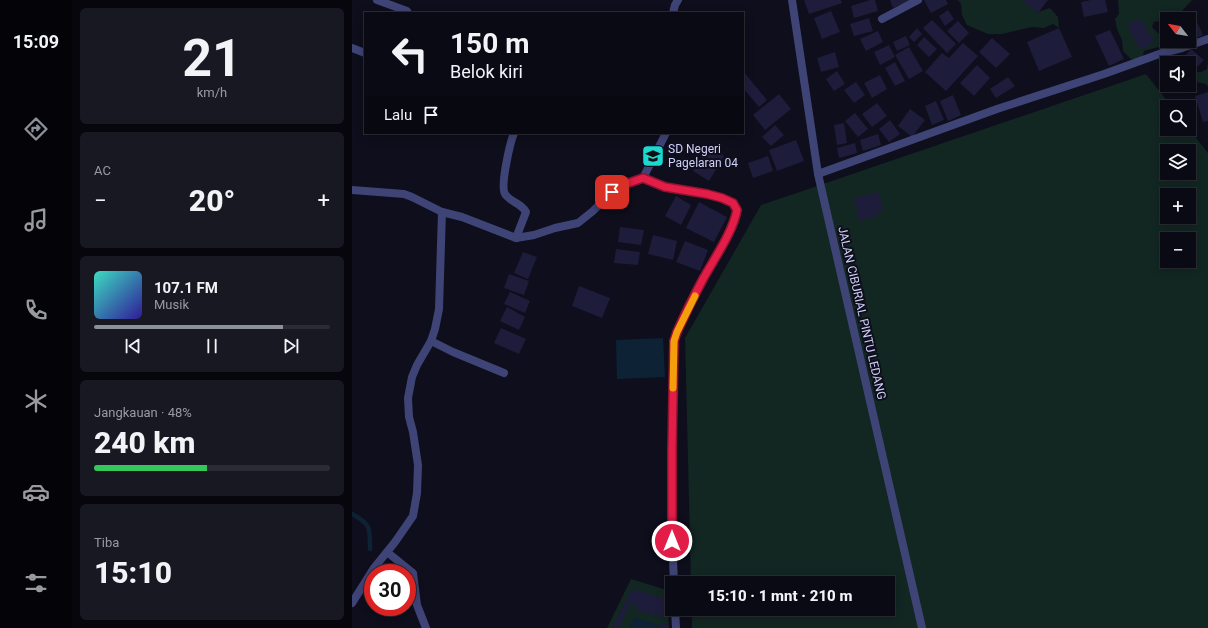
<!DOCTYPE html>
<html lang="id">
<meta charset="utf-8">
<style>
body{margin:0;font-family:Roboto,sans-serif;background:#181822;color:#f1f3f6;height:100vh;display:flex;flex-direction:column;font-size:15px;white-space:nowrap}
*{box-sizing:border-box;margin:0}
p{font-size:13px;color:#999aa0}
.icon{flex:none;width:22px;height:22px;fill:none;stroke:currentColor;stroke-width:2;stroke-linecap:round;stroke-linejoin:round}
.map{position:relative;flex:1;overflow:hidden}
.panel{display:flex;flex-direction:column;gap:8px;padding:8px;background:#06060c;width:280px}
.panel>*{flex:none}
.top-card{position:absolute;left:12px;top:12px;width:380px;height:122px;border-radius:0px;box-shadow:0 2px 10px #0003,0 0 0 1px #2a2b34;background:#0a0a15;color:#f1f3f6;overflow:hidden}
.needle{width:26px;rotate:301deg}
.tools{position:absolute;left:808px;top:12px;display:grid;gap:8px}
.tools a{display:grid;place-items:center;width:36px;height:36px;border-radius:0px;background:#0a0a15;box-shadow:0 2px 10px #0003,0 0 0 1px #2a2b34;font-size:20px}
.speed{position:absolute;left:12px;top:564px;display:flex;gap:8px;font-size:20px;font-weight:700;text-align:center}
.speed>*{display:grid;place-content:center;width:52px;height:52px;border-radius:50%;background:#0a0a15;box-shadow:0 2px 10px #0003,0 0 0 1px #2a2b34;line-height:1}
.speed .limit{border:6px solid #d22;background:#fff;color:#111}
.pin{position:absolute;display:grid;place-items:center;width:34px;height:34px;color:#fff;margin:-17px;border-radius:8px;box-shadow:0 2px 6px #0006}
.me{position:absolute;width:44px;margin:-22px;rotate:0deg;stroke-linejoin:round;filter:drop-shadow(0 0 3px #0008)}
.turn{display:flex;align-items:center;gap:14px;height:84px;padding:0 20px;font-size:18px}
.turn .icon{width:52px;height:52px;stroke-width:2.5}
.turn b{display:block;font-size:28px;line-height:34px}
.then{display:flex;align-items:center;height:38px;padding:0 20px;background:#0003;gap:8px;font-size:15px}
.big{font-size:30px;font-weight:800;line-height:1.1}
.panel .card{flex:1;display:flex;flex-direction:column;justify-content:center;gap:6px;min-width:0;padding:0 14px;border-radius:6px;background:#181822}
.panel .dial{align-items:center;gap:0}
.dial b{font-size:52px;line-height:1}
.song{display:flex;align-items:center;gap:12px}
.cover{width:48px;height:48px;border-radius:6px;background:linear-gradient(135deg,hsl(170 70% 55%),hsl(250 70% 35%))}
.played{height:4px;border-radius:2px;background:linear-gradient(90deg,#8c9099 80%,#2a2b34 80%)}
.keys{display:flex;justify-content:space-around;direction:ltr}
.heat{display:flex;justify-content:space-between;align-items:center;font-size:22px;direction:ltr}
.charge{height:6px;border-radius:3px;background:linear-gradient(90deg,#34c759 48%,#2a2b34 0)}
.trip{position:absolute;left:313px;top:576px;width:230px;height:40px;border-radius:0px;background:#0a0a15;box-shadow:0 2px 10px #0003,0 0 0 1px #2a2b34;font-weight:800;line-height:40px;text-align:center}
main{display:flex;flex:1;min-height:0}
.menu{display:flex;flex-direction:column;width:72px;justify-content:space-around;align-items:center;background:#040408;color:#999aa0}
.menu .icon{width:28px;height:28px}
.menu .selected{color:#8c9099}
.menu b{font-size:18px;color:#f1f3f6}
.map>svg:first-child{display:block}
.green{fill:#122622;fill-rule:evenodd}
.water{fill:#0e2235}
.lines{fill:none;stroke-linecap:round;stroke-linejoin:round}
.stream{stroke:#0e2235;stroke-width:4.5}
.building{fill:#1e1c3b}
.lane{stroke:#3f4476;stroke-width:8}
.street{stroke:#3f4476;stroke-width:8}
.route-casing{stroke:#92132f;stroke-width:10}
.route{stroke:#e11d48;stroke-width:7}
.slow{stroke:#f59e0b;stroke-width:7}
.labels{text-anchor:middle;dominant-baseline:central;stroke-width:4;stroke-linejoin:round;paint-order:stroke}
.poi-label{font-size:12px;fill:#cfd1f9;stroke:#0e0e1c;text-anchor:start}
.street-label{font-size:12px;fill:#cfd1f9;stroke:#0e0e1c}
</style>
<main>
<nav class="menu">
<b>15:09</b>
<svg class="icon selected" aria-label="directions" viewBox="0 0 24 24"><path d="M12 3l9 9-9 9-9-9zM9 14v-3h6M13 9l2 2-2 2"/></svg>
<svg class="icon" aria-label="music" viewBox="0 0 24 24"><path d="M9 18V5l10-2v13"/><circle cx="6" cy="18" r="3"/><circle cx="16" cy="16" r="3"/></svg>
<svg class="icon" aria-label="phone" viewBox="0 0 24 24"><path d="M5 4h4l2 5-3 2q2 4 5 5l2-3 5 2v4C11 20 4 13 5 4z"/></svg>
<svg class="icon" aria-label="climate" viewBox="0 0 24 24"><path d="M12 3v18M4 7l16 10M4 17L20 7"/></svg>
<svg class="icon" aria-label="car" viewBox="0 0 24 24"><path d="M5 17H2v-5l4-1 3-4h7l3 4 3 1v5h-3M9 17h6M6 11h13"/><circle cx="7" cy="17" r="2"/><circle cx="17" cy="17" r="2"/></svg>
<svg class="icon" aria-label="filters" viewBox="0 0 24 24"><path d="M4 7h16M4 17h16"/><circle cx="9" cy="7" r="2"/><circle cx="15" cy="17" r="2"/></svg>
</nav>
<section class="panel">
<div class="card dial"><b>21</b><p>km/h</p></div>
<div class="card"><p>AC</p>
<div class="heat"><a>−</a><b class="big">20°</b><a>+</a></div>
</div>
<div class="card">
<div class="song"><i class="cover"></i><div><b>107.1 FM</b><p>Musik</p></div></div>
<div class="played"></div>
<div class="keys"><svg class="icon" aria-label="previous" viewBox="0 0 24 24"><path d="M18 5L8 12l10 7zM5 5v14"/></svg><svg class="icon" aria-label="pause" viewBox="0 0 24 24"><path d="M8 5v14M16 5v14"/></svg><svg class="icon" aria-label="next" viewBox="0 0 24 24"><path d="M6 5l10 7-10 7zM19 5v14"/></svg></div>
</div>
<div class="card"><p>Jangkauan · 48%</p><b class="big">240 km</b><div class="charge"></div></div>
<div class="card"><p>Tiba</p><b class="big">15:10</b></div>
</section>
<div class="map">
<svg width="856" height="628" viewBox="0 0 856 628">
<rect width="100%" height="100%" fill="#0e0e1c"/>
<g class="green">
<polygon points="606,0 676,0 686,12 698,8 706,17 707,28 701,24 692,28 680,27 650,34 636,34 615,25 610,15 609,4"/>
<path d="M766 0H840C826 16 823 20 802 22L800 27 808 35 810 46 792 51 790 60 779 59 771 51 770 40 765 29 763 19 767 14Z"/>
<polygon points="856,63 856,87 854,84 840,81 839,72 849,72 855,69"/>
<path d="M794 74 820 107H815V129H837L856 153V628H340V609H536V583H339L333 338 409 205ZM815 151H837V173H815ZM815 195H837V217H815ZM815 239H837V261H815Z"/>
<polygon points="279,579 315,590 317,628 255,628"/>
</g>
<g class="water">
<polygon points="311,338 313,377 265,379 264,340"/>
<polygon points="283,617 308,626 307,628 277,628"/>
</g>
<g class="lines">
<path class="stream" d="M0 514C19 524 18 528 18 549"/>
</g>
<g class="building">
<polygon points="452,0 489,0 490,3 457,14"/>
<polygon points="518,0 523,0 526,11 502,18 499,6"/>
<polygon points="538,0 559,0 541,8"/>
<polygon points="572,0 594,0 596,4 579,13"/>
<polygon points="670,0 696,0 686,13"/>
<polygon points="739,0 753,0 756,12 732,17 729,2"/>
<polygon points="596,10 602,19 593,26 587,16"/>
<polygon points="479,11 488,32 470,39 462,18"/>
<polygon points="840,11 851,35 840,40 837,34 837,19 830,19 829,16"/>
<polygon points="517,18 521,31 502,36 498,24"/>
<polygon points="788,18 802,42 788,50 775,25"/>
<polygon points="580,20 604,44 595,53 571,28"/>
<polygon points="606,21 617,33 607,43 595,31"/>
<polygon points="565,28 570,34 562,42 557,37"/>
<polygon points="707,28 720,57 687,71 675,42"/>
<polygon points="758,30 772,59 757,66 743,36"/>
<polygon points="526,31 531,42 514,51 508,39"/>
<polygon points="554,36 558,45 545,51 541,42"/>
<polygon points="572,37 585,49 577,57 565,45"/>
<polygon points="640,38 658,54 644,68 627,52"/>
<polygon points="818,41 835,41 822,48"/>
<polygon points="611,43 626,56 594,91 573,72 590,53 597,58"/>
<polygon points="537,45 543,57 528,65 522,52"/>
<polygon points="557,47 571,71 557,79 543,55"/>
<polygon points="839,49 852,60 843,69 831,58"/>
<polygon points="483,52 487,67 469,72 465,58"/>
<polygon points="823,58 826,63 815,63 815,78 808,66"/>
<polygon points="543,62 553,81 543,86 533,68"/>
<polygon points="625,65 638,78 622,96 608,83"/>
<polygon points="391,71 415,100 407,107 391,88"/>
<polygon points="485,71 493,84 482,91 474,79"/>
<polygon points="528,75 535,89 520,98 512,83"/>
<polygon points="656,77 663,86 644,98 638,89"/>
<polygon points="504,82 513,95 502,103 492,90"/>
<polygon points="856,92 856,121 851,122 843,96"/>
<polygon points="427,94 439,109 413,130 401,115"/>
<polygon points="601,95 609,115 596,121 588,101"/>
<polygon points="584,101 592,120 580,125 573,106"/>
<polygon points="525,103 535,116 520,127 510,114"/>
<polygon points="558,109 573,120 560,137 546,126"/>
<polygon points="503,113 516,129 506,137 493,121"/>
<polygon points="538,120 548,134 537,142 527,129"/>
<polygon points="492,123 495,143 485,145 482,125"/>
<polygon points="423,125 432,135 419,146 410,137"/>
<polygon points="526,134 529,145 511,151 508,140"/>
<polygon points="444,140 452,161 425,171 417,150"/>
<polygon points="503,143 505,153 487,158 485,148"/>
<polygon points="356,146 372,156 357,181 341,171"/>
<polygon points="416,156 421,171 401,178 396,163"/>
<polygon points="527,192 531,211 525,212 525,216 507,221 502,198"/>
<polygon points="324,196 339,205 329,225 313,216"/>
<polygon points="347,202 375,217 362,242 334,228"/>
<polygon points="268,227 292,230 289,245 266,242"/>
<polygon points="301,235 325,241 321,260 296,254"/>
<polygon points="333,241 356,250 348,271 324,262"/>
<polygon points="264,249 288,252 286,265 262,263"/>
<polygon points="171,252 185,257 176,279 162,273"/>
<polygon points="157,274 177,281 172,295 152,288"/>
<polygon points="227,286 258,298 250,318 220,306"/>
<polygon points="158,292 178,301 173,313 152,304"/>
<polygon points="155,307 173,317 167,330 148,321"/>
<polygon points="149,328 174,339 167,354 142,343"/>
<polygon points="280,589 315,599 315,618 285,610 286,606 278,604 267,628 260,628"/>
<polygon points="309,623 317,625 317,628 308,628"/>
</g>
<g class="lines">
<polyline class="lane" points="466,174 570,628"/>
<g class="street">
<polyline points="25,0 55,11 56,13"/>
<polyline points="440,0 466,174 645,109 752,74 810,53 830,48 856,39"/>
<polyline points="321,13 323,5 326,0"/>
<polyline points="530,19 566,0"/>
<polyline points="0,48 13,53"/>
<path d="M162 133C158 143 148 186 153 194 158 202 169 203 174 212L164 238"/>
<path d="M291 178 313 187 355 194 370 198 381 203 385 210C381 232 362 259 351 279 341 296 333 315 325 332L322 341C321 422 318 502 322 583"/>
<polyline points="0,190 52,194 60,197 90,212 110,217 164,238 182,235 203,228 226,223 241,211 260,192 271,185 291,178 314,133"/>
<polyline points="79,341 101,352 152,373"/>
<polyline points="35,552 61,573 65,605 74,628"/>
<polyline points="0,603 22,568 43,542 61,516 65,493 66,465 61,432 57,417 56,398 60,377 65,365 79,341 83,329 87,309 90,212"/>
<polyline points="323,609 324,628"/>
</g>
</g>
<g class="lines">
<g class="route-casing">
<path id="route" d="M260 192 271 185 291 178 313 187 355 194 370 198 381 203 385 210C381 232 362 259 351 279 342 296 333 314 325 332L322 341 320 451V541"/>
</g>
<use href="#route" class="route"/>
<polyline class="slow" points="321,388 322,341 325,332 343,296"/>
</g>
<defs>
<g id="school-square" transform="scale(1.15)"><rect x="-9" y="-9" width="18" height="18" rx="4" fill="#1bd9d1" stroke="#0e0e1c"/><path d="M0-5L7-2L0 1L-7-2ZM-4 1L0 2.5L4 1V4Q0 6-4 4Z" fill="#111"/></g>
</defs>
<g fill-rule="evenodd">
<use href="#school-square" x="301" y="156"/>
</g>
<g class="labels">
<g class="poi-label">
<text x="316" y="149">SD Negeri<tspan x="316" dy="14">Pagelaran 04</tspan></text>
</g>
<g class="street-label">
<text transform="translate(510 313) rotate(77)">JALAN CIBURIAL PINTU LEDANG</text>
</g>
</g>
</svg>
<div class="tools">
<a><svg class="needle" viewBox="-14 -14 28 28"><path d="M0-13l5 13h-10z" fill="#e53935"/><path d="M0 13l5-13h-10z" fill="#999aa0"/></svg></a>
<a><svg class="icon" aria-label="sound" viewBox="0 0 24 24"><path d="M4 9h4l5-4v14l-5-4H4zM17 9q2 3 0 6"/></svg></a>
<a><svg class="icon" aria-label="search" viewBox="0 0 24 24"><circle cx="10" cy="10" r="6"/><path d="M15 15l6 6"/></svg></a>
<a><svg class="icon" aria-label="layers" viewBox="0 0 24 24"><path d="M12 4l9 5-9 5-9-5zM3 14l9 5 9-5"/></svg></a>
<a>+</a>
<a>−</a>
</div>
<div class="speed"><div class="limit">30</div></div>
<div class="pin" style="left:260px;top:192px;background:#d93025"><svg class="icon" aria-label="arrive" viewBox="0 0 24 24"><path d="M6 21V4h12l-3 4 3 4H6"/></svg></div>
<svg class="me" style="left:320px;top:541px" viewBox="-20 -20 40 40"><circle r="17" fill="#e11d48" stroke="#fff" stroke-width="3"/><path d="M0-11L8 9 0 5-8 9z" fill="#fff"/></svg>
<div class="trip">15:10 · 1 mnt · 210 m</div>
<div class="top-card">
<div class="turn"><svg class="icon" aria-label="left" viewBox="0 0 24 24"><path d="M17 20v-9H6M10 6l-5 5 5 5"/></svg><div><b>150 m</b>Belok kiri</div></div>
<div class="then">Lalu<svg class="icon" aria-label="arrive" viewBox="0 0 24 24"><path d="M6 21V4h12l-3 4 3 4H6"/></svg></div>
</div>
</div>
</main>
